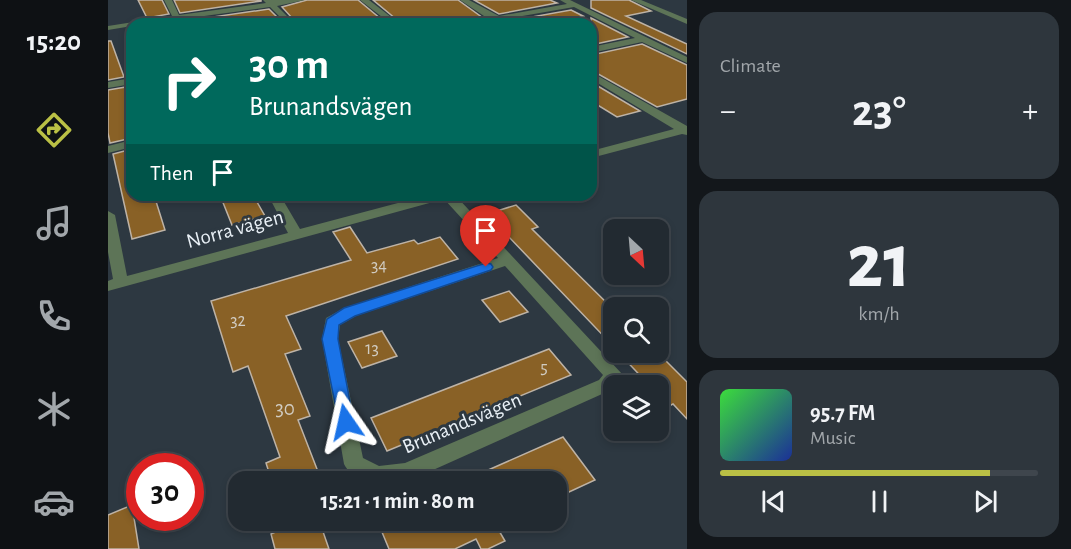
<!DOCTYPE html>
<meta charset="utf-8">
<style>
body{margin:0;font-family:"Alegreya Sans",sans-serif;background:#2e363d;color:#f1f3f6;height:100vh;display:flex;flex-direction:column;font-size:22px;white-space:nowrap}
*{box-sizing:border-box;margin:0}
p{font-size:20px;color:#a2a7ab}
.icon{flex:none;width:33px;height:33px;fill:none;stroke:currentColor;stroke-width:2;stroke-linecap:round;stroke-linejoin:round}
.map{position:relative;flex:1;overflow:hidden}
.side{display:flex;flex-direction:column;gap:12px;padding:12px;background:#13171b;width:384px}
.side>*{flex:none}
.banner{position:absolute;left:18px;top:18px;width:471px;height:183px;border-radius:18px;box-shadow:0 3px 9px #0003,0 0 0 2px #3f464d;background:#00695c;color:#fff;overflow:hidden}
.needle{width:39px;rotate:154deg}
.fabs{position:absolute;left:495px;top:219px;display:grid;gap:12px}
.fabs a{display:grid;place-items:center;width:66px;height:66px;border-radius:12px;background:#222a31;box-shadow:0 3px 9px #0003,0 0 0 2px #3f464d;font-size:30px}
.speed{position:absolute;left:18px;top:453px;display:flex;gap:12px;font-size:30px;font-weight:700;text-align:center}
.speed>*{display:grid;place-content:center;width:78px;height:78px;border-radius:50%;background:#222a31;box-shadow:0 3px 9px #0003,0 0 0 2px #3f464d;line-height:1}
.speed .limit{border:9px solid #d22;background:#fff;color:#111}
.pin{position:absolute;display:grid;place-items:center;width:51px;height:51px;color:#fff;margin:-62px -26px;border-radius:50% 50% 50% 0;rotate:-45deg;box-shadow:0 0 6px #0007}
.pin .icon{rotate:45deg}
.me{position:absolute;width:66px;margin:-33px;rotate:349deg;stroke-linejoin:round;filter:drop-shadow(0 0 4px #0008)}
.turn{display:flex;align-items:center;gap:21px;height:126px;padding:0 24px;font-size:27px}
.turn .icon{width:78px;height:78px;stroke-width:2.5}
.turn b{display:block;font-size:42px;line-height:51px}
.then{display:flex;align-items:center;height:57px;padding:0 24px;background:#0003;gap:12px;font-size:22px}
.big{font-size:45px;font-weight:700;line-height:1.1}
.side .card{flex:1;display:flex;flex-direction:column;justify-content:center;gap:9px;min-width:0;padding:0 21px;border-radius:18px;background:#2e363d}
.side .dial{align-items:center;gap:0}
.dial b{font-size:78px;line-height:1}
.song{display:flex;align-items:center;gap:18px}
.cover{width:72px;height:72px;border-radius:9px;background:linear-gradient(135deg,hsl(120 70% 55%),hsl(230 70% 35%))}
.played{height:6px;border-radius:3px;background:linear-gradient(90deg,#bac045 85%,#3f464d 85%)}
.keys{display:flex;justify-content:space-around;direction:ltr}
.heat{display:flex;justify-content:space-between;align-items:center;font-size:33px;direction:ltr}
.trip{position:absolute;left:120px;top:471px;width:339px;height:60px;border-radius:18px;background:#222a31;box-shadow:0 3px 9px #0003,0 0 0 2px #3f464d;font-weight:700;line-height:60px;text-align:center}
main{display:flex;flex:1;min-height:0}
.tab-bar{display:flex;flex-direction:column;width:108px;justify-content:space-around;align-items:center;background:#0e1114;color:#a2a7ab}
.tab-bar .icon{width:42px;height:42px}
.tab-bar .current{color:#bac045}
.tab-bar b{font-size:27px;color:#f1f3f6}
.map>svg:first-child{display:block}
.building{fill:#896126;stroke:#beb3a6;stroke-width:1.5}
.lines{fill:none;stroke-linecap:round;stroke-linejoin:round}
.street{fill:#5d7457;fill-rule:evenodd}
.route{fill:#1a73e8;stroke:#114b97;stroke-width:1.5}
.labels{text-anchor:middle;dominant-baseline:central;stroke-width:6;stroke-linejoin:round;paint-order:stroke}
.number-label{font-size:18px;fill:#d1ccc2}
.street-label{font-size:21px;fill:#e9f0f6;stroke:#2d3841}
.near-number-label{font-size:21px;fill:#d1ccc2}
</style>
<main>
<nav class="tab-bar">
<b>15:20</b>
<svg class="icon current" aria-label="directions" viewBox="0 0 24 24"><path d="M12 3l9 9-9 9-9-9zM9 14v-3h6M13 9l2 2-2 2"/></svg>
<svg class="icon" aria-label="music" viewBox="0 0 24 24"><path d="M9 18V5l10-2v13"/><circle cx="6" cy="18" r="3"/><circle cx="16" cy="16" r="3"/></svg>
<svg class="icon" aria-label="phone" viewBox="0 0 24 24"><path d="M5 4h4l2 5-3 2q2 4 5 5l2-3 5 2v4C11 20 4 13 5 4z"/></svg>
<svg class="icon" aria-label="climate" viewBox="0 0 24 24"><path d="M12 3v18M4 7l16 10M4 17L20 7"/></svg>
<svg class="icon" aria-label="car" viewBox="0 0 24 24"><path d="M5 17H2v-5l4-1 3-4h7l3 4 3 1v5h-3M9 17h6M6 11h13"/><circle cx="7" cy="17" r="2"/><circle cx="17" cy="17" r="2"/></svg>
</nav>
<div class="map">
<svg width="579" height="549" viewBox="0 0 579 549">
<rect width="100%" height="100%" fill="#2d3841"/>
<g class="building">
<polygon points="30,0 54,0 61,14 39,18"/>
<polygon points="66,0 153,0 153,1 72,13"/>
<polygon points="199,0 250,0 279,24 195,24 194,18 185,19 174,7"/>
<polygon points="265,0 350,0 378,20 388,22 375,24 294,24"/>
<polygon points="366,0 442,0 449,3 391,14"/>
<polygon points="483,0 521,0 543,11 518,16 579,44 579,54 483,8"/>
<polygon points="161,9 173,21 156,24 78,24 77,21"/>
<polygon points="463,10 475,16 431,24 407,24 401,21"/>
<polygon points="483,18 520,37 483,45"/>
<polygon points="0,41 3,41 16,77 0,80"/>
<polygon points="534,44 579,65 579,99 549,107 483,70 483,55"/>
<polygon points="483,82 532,111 509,117 483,101"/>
<polygon points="24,86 24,138 2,143 0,133 0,90"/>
<polygon points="24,149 24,195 46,195 57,230 24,239 5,154"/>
<polygon points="112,195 145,195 157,216 124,225"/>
<polygon points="408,205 430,227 424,229 506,310 506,347 379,214"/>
<polygon points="242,227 259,253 306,240 310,244 332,237 350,259 178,316 193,349 177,354 202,416 190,420 214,482 164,482 158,463 172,457 140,366 125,372 103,301 243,260 225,232"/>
<polygon points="401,291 420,312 392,322 374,300"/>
<polygon points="274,331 289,356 254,368 240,342"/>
<polygon points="441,349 463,375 279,451 263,418"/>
<polygon points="510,352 549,352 579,382 579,419 565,404 561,406 550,395 550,386 542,386"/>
<polygon points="455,437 487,480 448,498 448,482 353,482"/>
<polygon points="24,505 31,549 0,549 0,515"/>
<polygon points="195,520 211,520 221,549 167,549 163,534"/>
<polygon points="269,520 408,520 390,529 397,541 380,549 373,549 368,539 347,549 281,549"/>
</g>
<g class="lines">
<g class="street">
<polygon points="56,0 64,0 71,15 158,3 155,0 197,0 169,6 187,24 179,24 162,7 74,19 76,24 68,24 66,20 24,24 24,26 0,30 0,26 64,16"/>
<polygon points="252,0 261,0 292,24 283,24"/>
<polygon points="352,0 361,0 391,16 459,4 452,0 462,0 579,57 579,63 534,42 483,53 483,47 527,38 466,7 391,20 379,18"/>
<polygon points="523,0 533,0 579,19 579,24"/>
<polygon points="483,72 579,126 579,135 574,134 483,158 483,151 566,129 483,79"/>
<polygon points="24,78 24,84 0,88 0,82"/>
<polygon points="24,140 24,147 0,153 0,146"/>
<path d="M160 195H172L192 229 320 195H347L515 375 503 390 305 479C286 486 246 485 236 464L214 339 218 318 236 308 390 258 336 199 0 291V281L5 279 0 252V211L7 215 19 276 180 233ZM397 266 495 375 491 380 297 463 271 466 255 458 230 339 232 325 248 316Z"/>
</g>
</g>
<polygon class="route" points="378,263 383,264 385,267 383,270 247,316 231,325 230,339 246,422 244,428 238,430 232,428 214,339 219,319 236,308"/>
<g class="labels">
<g class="number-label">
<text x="271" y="266">34</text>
<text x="130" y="321">32</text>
<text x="264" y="349">13</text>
<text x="436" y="368">5</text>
</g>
<g class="street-label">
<text transform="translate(127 229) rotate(-15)">Norra vägen</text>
<text transform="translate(354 423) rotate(-23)">Brunandsvägen</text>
</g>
<g class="near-number-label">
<text x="177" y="408">30</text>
</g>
</g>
</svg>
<div class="fabs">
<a><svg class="needle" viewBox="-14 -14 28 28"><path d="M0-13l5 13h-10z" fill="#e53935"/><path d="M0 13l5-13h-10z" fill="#a2a7ab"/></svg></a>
<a><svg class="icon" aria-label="search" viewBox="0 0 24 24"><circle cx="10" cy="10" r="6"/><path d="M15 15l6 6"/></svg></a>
<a><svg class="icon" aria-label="layers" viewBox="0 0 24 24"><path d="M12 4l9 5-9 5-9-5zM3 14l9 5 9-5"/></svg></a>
</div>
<div class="speed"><div class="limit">30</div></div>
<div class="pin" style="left:378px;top:267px;background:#d93025"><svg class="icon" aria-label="arrive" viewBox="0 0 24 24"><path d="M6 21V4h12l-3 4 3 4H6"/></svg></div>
<svg class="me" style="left:238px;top:422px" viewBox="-20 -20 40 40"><path d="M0-17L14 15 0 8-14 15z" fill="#1a73e8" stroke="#fff" stroke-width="4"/></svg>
<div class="trip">15:21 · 1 min · 80 m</div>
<div class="banner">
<div class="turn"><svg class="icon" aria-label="right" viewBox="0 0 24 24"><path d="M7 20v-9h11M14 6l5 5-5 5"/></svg><div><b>30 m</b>Brunandsvägen</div></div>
<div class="then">Then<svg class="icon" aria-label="arrive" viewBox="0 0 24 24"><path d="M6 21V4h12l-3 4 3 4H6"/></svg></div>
</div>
</div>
<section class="side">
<div class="card"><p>Climate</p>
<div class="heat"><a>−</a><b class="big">23°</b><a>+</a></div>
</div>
<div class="card dial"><b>21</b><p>km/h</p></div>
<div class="card">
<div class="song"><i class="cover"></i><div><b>95.7 FM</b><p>Music</p></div></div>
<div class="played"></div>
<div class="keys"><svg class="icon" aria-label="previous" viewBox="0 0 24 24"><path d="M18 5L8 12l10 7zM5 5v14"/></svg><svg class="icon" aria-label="pause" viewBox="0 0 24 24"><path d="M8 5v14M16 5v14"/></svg><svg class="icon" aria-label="next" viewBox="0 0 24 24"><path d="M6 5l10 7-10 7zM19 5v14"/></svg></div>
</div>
</section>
</main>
